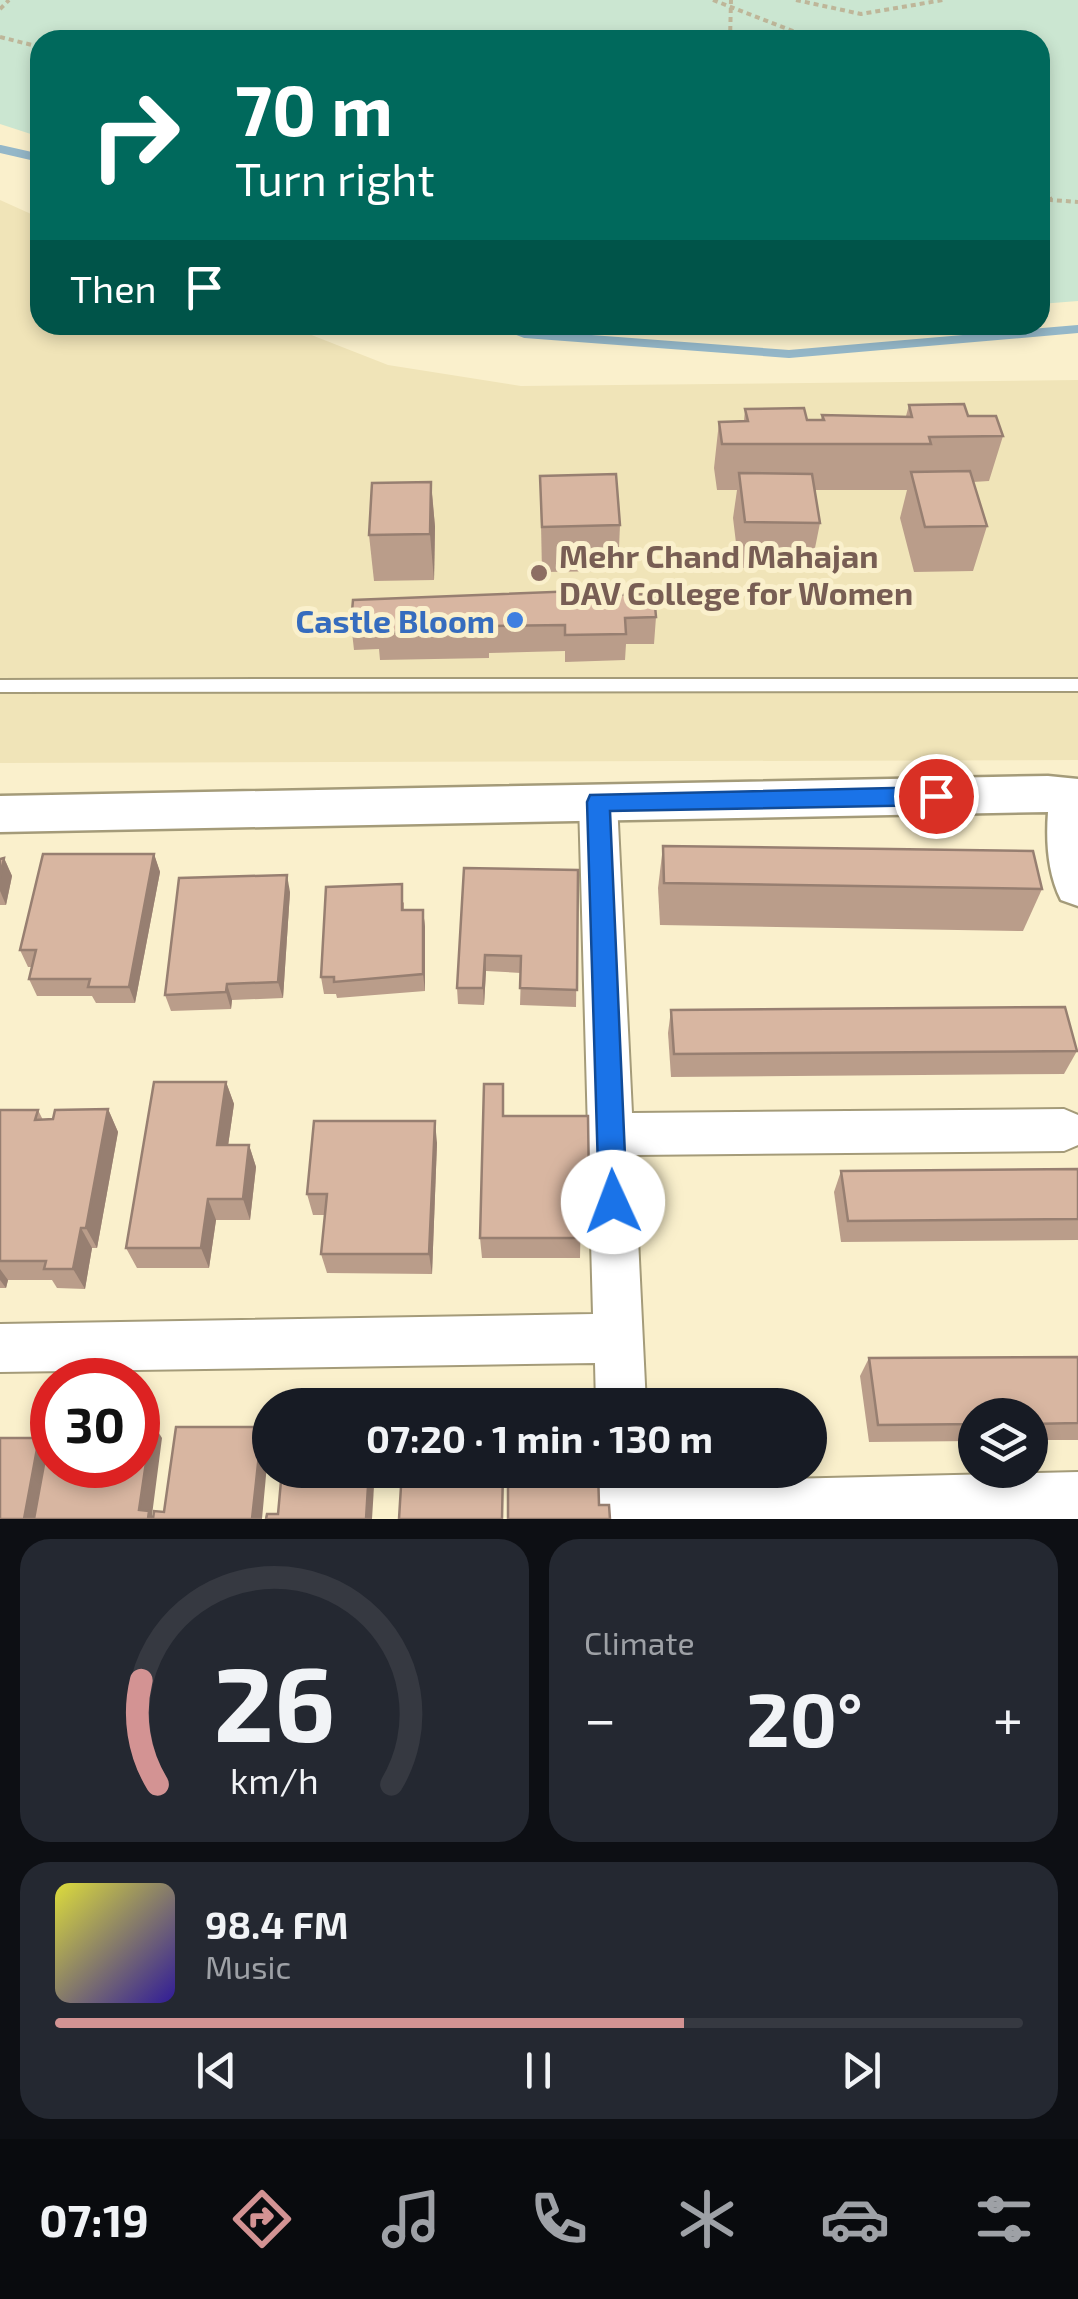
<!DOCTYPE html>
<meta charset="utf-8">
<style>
body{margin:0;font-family:"Exo 2",sans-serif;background:#242831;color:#f1f3f6;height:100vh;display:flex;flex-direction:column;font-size:38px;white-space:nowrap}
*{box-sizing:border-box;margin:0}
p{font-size:32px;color:#9ea1a6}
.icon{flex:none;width:55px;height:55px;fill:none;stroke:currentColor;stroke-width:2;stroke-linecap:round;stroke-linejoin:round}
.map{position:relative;height:1519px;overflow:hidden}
.drawer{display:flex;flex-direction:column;gap:20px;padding:20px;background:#0d0f14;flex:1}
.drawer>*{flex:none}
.top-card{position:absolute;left:30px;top:30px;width:1020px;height:305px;border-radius:30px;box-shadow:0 5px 15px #0003;background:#00695c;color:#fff;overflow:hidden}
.controls{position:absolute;left:958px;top:1398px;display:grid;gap:20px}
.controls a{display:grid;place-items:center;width:90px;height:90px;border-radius:50%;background:#171b24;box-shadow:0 5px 15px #0003;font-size:50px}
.speed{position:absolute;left:30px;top:1358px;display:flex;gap:20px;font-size:50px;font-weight:700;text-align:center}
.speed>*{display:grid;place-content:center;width:130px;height:130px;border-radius:50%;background:#171b24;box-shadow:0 5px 15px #0003;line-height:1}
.speed .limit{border:15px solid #d22;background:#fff;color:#111}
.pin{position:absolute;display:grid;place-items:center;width:85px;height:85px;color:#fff;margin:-42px;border:5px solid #fff;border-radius:50%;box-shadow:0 2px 10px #0007}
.me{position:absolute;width:110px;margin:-55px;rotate:358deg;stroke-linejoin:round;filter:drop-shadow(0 0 8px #0008)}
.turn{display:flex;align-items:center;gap:35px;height:210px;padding:0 40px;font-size:45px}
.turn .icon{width:130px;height:130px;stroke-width:2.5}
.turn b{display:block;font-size:70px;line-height:85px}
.then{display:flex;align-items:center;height:95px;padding:0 40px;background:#0003;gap:20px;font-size:38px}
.big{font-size:75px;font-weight:700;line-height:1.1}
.drawer .card{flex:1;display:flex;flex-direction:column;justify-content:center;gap:15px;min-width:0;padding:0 35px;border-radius:30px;background:#242831}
.drawer .dial{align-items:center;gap:0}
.dial svg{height:260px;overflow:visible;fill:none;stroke:#363941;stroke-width:7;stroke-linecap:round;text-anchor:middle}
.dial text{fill:#f1f3f6;stroke:none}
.song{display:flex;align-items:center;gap:30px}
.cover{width:120px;height:120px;border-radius:15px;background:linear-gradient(135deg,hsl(60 70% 55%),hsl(250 70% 35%))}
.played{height:10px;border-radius:5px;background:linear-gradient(90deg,#d39393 65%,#363941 65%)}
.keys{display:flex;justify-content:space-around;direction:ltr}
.heat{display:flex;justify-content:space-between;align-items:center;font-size:55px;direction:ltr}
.drawer .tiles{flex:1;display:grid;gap:20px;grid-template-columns:1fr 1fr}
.card:last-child{grid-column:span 2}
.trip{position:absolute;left:252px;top:1388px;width:575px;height:100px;border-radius:50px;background:#171b24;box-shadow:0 5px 15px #0003;font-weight:700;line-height:100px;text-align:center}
.tab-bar{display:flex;height:160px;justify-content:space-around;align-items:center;background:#090b0e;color:#9ea1a6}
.tab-bar .icon{width:70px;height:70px}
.tab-bar .selected{color:#d39393}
.tab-bar b{font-size:45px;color:#f1f3f6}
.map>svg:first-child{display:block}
.built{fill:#f0e4b8}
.green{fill:#cbe6d1}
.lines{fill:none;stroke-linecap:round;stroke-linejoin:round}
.stream{stroke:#94b7c8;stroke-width:8}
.service-casing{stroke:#a49b79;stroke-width:4}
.minor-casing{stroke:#a49b79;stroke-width:4}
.tertiary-casing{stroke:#a49b79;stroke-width:5}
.path{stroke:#beb699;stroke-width:4;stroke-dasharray:5 4;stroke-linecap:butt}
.service{fill:#fff;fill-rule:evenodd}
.minor{fill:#fff;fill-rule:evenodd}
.tertiary{fill:#fff;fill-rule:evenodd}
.wall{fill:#ba9d8a}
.shaded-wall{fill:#977f71}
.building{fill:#d8b6a1;stroke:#977f71;stroke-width:2.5}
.route{fill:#1a73e8;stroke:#114b97;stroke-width:2.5}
.education-dot{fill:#8d6e63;stroke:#faf0cc;stroke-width:4}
.shop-dot{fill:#3f7fe0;stroke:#faf0cc;stroke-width:4}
.labels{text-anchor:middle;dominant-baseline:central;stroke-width:10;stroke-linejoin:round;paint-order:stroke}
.education-label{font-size:32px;font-weight:bold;fill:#785e54;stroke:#faf0cc;text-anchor:start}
.shop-label{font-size:32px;font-weight:bold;fill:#366cbe;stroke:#faf0cc;text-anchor:end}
</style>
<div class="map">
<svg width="1078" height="1519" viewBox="0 0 1078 1519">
<rect width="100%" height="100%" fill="#faf0cc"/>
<polygon class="built" points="0,200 40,218 40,325 286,325 388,365 521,386 1078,380 1078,760 0,763"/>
<polygon class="green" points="0,0 1078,0 1078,301 1040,304 1040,40 40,40 40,137 0,124"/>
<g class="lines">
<g class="stream">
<polyline points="0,149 40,158"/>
<polyline points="502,325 525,334 789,354 1078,329"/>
</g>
<g class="service-casing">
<polygon id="service" points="269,679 1078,679 1078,691 0,692 0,680"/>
</g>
<g class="minor-casing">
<g id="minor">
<polygon points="598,787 612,791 617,802 632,1113 1064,1109 1078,1115 1078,1145 1064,1151 634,1155 646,1405 596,1405 595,1363 0,1372 0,1324 593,1314 579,802 584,791"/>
<polygon points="598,1470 650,1470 650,1482 1078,1472 1078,1519 600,1519"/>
</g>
</g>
<g class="tertiary-casing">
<path id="tertiary" d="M1048 776 1078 779V906L1061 900C1047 872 1046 839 1048 812L0 832V796Z"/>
</g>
<g class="path">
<polyline points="713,0 816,40"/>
<polyline points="796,0 861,14 943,0"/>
<polyline points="0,9 9,0"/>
<polyline points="217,32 325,40"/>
<polyline points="0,37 40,47"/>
<polyline points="730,40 731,0"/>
<polyline points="1040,172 1051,200 1078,202"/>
</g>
<use href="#service" class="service"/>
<use href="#minor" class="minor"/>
<use href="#tertiary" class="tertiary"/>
</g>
<g class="wall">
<polygon points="909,405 968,416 1003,436 989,481 973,482 987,526 973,571 914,572 900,518 907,490 814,490 820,523 811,568 739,568 733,518 737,490 717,490 714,468 719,422 744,421 745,409 807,420 821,420 822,415 906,416"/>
<polygon points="540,476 620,525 618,571 542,572"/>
<polygon points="431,482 435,527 434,580 374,581 369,535"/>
<polygon points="577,596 656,617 654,644 626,644 625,660 565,662 565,651 489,653 489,658 380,660 379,649 354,650 351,623"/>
<polygon points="663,846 1042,889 1023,931 660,925 658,888"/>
<polygon points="154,854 160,872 135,1003 96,1003 92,996 37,996 29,979 32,967 28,967 20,950"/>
<polygon points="4,858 12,876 6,905 0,905 0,859"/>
<polygon points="464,868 578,870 576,1007 520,1005 521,973 486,971 484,1005 458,1004 457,988"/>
<polygon points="290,892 283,998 232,1000 231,1009 171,1011 165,995"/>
<polygon points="404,902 404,910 423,910 425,927 425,991 337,998 336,994 324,994 321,977"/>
<polygon points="671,1010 1077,1051 1064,1074 671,1077 668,1033"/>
<polygon points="226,1082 234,1104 228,1145 249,1145 256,1167 250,1220 216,1220 209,1268 137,1268 126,1248"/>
<polygon points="108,1109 118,1132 97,1248 92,1248 85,1289 57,1288 52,1280 8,1280 6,1288 0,1288 0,1110 38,1110 43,1120 53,1119"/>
<polygon points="504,1116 589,1187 588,1208 581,1208 580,1258 482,1258 480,1238"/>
<polygon points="437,1143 432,1274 327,1273 321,1254 325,1215 313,1215 307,1194"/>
<polygon points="1078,1169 1078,1240 841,1242 834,1192 841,1171"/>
<polygon points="1078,1357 1078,1440 1030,1440 1030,1415 975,1415 975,1441 869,1442 860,1376 869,1358"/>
</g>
<g class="shaded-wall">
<polygon points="431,482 435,527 434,580 430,534"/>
<polygon points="154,854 160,872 135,1003 129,987"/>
<polygon points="4,858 12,876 6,905 0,891 0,878"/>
<polygon points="287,875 290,892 283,998 278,982"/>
<polygon points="423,910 425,927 425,991 423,974"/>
<polygon points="485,955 486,971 484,1005 483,988"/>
<polygon points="227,984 232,1000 231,1009 226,992"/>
<polygon points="226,1082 234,1104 225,1167 217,1145"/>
<polygon points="108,1109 118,1132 97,1248 86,1228"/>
<polygon points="435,1121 437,1143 432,1274 429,1254"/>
<polygon points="249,1145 256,1167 250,1220 243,1199"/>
<polygon points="208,1199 216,1220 209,1268 201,1248"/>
<polygon points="81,1228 92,1248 85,1289 73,1269"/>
<polygon points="0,1269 8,1280 6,1288 0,1280"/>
<polygon points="152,1422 162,1438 152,1515 155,1519 146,1519 139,1510"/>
<polygon points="262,1427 269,1443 262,1519 252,1519"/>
<polygon points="39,1438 52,1454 42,1519 24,1519"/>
<polygon points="369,1470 375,1470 372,1519 366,1519"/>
</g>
<g class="building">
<polygon points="964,404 968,416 996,416 1003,436 929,437 931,444 722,444 719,422 748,421 745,409 804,408 807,420 824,420 822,415 912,417 909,405"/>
<polygon points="970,471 987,526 925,527 911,472"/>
<polygon points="739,473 812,474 820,523 745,522"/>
<polygon points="616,474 620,525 542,527 540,476"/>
<polygon points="431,482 430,534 369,535 372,483"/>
<polygon points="577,591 577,596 654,594 656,617 625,618 626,634 565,635 565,625 488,626 488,631 377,633 377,623 351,623 353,600"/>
<polygon points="663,846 1033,851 1042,889 664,883"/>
<polygon points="43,854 154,854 129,987 88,987 90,979 29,979 36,950 20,950"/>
<polygon points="4,858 0,878 0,859"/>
<polygon points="464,868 578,870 577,990 520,988 521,956 485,955 483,988 457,988"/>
<polygon points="287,875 278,982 227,984 226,992 165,995 179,878"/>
<polygon points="402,884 402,910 423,910 423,974 334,982 334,977 321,977 326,887"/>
<polygon points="1065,1007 1077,1051 674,1054 671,1010"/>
<polygon points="154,1082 226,1082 217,1145 249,1145 243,1199 208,1199 201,1248 126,1248"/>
<polygon points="484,1084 503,1084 503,1116 588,1116 589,1187 581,1187 582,1238 480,1238"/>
<polygon points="108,1109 86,1228 81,1228 73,1269 44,1269 46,1261 0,1261 0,1110 38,1110 35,1120 53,1119 55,1110"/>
<polygon points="314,1121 435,1121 429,1254 321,1254 327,1194 307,1194"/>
<polygon points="1078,1169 1078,1219 848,1221 841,1171"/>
<polygon points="1078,1357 1078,1423 1030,1424 1030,1415 975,1415 975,1424 878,1425 869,1358"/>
<polygon points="138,1422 152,1422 139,1510 149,1511 148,1519 34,1519 49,1437 52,1437 52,1465 138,1465"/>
<polygon points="176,1427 262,1427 252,1519 153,1519 154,1511 164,1512"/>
<polygon points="0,1438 39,1438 24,1519 0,1519"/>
<polygon points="282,1470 369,1470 366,1519 266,1519 267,1514 278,1514"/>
<polygon points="402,1470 503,1470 502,1519 399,1519"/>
<polygon points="508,1470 598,1470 599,1505 609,1505 610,1519 508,1519"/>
</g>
<polygon class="route" points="936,787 947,796 936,805 610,811 627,1202 623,1211 613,1215 603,1211 599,1202 587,802 590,795"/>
<circle class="education-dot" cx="539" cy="573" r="10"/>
<circle class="shop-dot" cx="515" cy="620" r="10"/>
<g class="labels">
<g class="education-label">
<text x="559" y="555">Mehr Chand Mahajan<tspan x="559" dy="37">DAV College for Women</tspan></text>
</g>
<g class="shop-label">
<text x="495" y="620">Castle Bloom</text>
</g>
</g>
</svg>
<div class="controls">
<a><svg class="icon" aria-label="layers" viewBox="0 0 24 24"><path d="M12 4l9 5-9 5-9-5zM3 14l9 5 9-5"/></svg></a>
</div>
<div class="speed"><div class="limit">30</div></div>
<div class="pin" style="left:936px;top:796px;background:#d93025"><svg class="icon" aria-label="arrive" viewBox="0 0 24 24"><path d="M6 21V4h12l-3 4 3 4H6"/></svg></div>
<svg class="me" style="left:613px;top:1202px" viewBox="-20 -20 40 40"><circle r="19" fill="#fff"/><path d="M0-13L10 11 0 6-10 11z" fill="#1a73e8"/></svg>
<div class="trip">07:20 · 1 min · 130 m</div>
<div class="top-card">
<div class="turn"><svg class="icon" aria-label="right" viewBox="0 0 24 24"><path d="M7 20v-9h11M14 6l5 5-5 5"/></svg><div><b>70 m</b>Turn right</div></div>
<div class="then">Then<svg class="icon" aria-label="arrive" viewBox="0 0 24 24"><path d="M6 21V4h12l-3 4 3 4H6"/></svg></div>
</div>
</div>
<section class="drawer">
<div class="tiles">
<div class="card dial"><svg viewBox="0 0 100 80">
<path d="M14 69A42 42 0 1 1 86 69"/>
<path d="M14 69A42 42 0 0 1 9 37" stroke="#d39393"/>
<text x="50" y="56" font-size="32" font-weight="700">26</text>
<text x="50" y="72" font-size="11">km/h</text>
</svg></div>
<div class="card"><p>Climate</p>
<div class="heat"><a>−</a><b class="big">20°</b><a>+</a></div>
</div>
<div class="card">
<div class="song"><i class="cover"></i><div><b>98.4 FM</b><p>Music</p></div></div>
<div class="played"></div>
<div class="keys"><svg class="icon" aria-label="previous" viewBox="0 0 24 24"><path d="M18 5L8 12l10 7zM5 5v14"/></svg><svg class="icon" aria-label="pause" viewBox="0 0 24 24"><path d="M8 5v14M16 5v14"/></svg><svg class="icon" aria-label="next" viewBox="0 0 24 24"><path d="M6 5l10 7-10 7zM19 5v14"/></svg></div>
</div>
</div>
</section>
<nav class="tab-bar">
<b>07:19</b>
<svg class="icon selected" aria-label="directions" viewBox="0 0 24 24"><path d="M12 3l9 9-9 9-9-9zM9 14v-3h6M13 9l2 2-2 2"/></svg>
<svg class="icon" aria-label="music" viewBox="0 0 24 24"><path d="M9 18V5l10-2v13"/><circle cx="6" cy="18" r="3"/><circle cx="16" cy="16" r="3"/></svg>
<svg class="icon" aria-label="phone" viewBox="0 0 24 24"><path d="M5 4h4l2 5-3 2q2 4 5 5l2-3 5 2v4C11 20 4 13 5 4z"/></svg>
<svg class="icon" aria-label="climate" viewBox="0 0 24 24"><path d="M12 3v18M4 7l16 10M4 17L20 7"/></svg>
<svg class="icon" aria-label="car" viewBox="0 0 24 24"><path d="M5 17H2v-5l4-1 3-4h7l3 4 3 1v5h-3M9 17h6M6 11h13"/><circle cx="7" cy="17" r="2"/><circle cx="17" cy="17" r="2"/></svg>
<svg class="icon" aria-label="filters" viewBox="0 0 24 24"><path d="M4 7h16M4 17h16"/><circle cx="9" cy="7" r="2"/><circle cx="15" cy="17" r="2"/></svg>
</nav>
